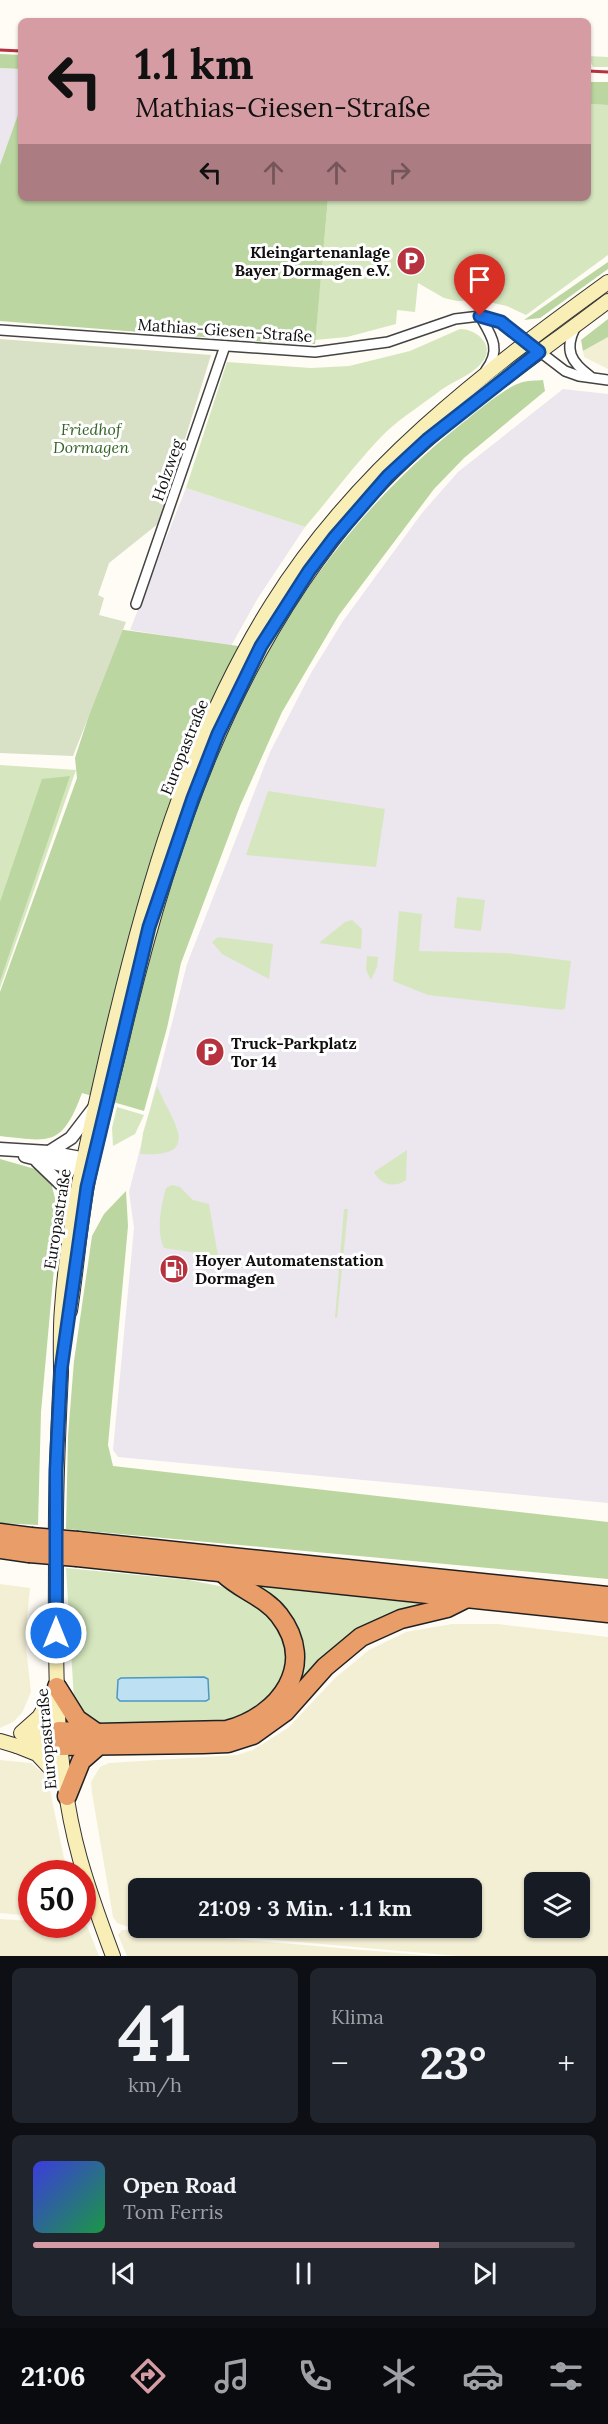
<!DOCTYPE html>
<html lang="de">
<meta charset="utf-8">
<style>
body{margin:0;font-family:Lora,serif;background:#20242c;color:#f1f3f6;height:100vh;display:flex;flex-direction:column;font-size:22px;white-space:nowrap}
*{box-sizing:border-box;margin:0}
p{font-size:20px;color:#9ea1a6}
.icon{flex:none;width:33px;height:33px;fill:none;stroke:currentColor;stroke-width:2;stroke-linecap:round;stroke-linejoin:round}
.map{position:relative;height:1956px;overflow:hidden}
.details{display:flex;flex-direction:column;gap:12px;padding:12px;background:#0d0f14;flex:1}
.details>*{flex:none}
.guide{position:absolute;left:18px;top:18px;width:573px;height:183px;border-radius:9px;box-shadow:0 2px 4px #0004;background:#d69ca3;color:#111;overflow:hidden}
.fabs{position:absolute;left:524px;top:1872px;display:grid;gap:12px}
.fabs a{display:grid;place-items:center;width:66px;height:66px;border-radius:9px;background:#171b24;box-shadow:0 2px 4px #0004;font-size:30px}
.speed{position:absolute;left:18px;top:1860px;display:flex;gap:12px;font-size:30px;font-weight:700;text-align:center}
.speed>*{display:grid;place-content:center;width:78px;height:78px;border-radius:50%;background:#171b24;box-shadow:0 2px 4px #0004;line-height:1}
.speed .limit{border:9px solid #d22;background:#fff;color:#111}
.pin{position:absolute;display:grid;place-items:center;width:51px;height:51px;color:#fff;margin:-62px -26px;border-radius:50% 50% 50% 0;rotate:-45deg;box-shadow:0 0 6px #0007}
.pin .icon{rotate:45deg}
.me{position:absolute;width:66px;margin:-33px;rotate:0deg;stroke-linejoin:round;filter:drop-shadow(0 0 4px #0008)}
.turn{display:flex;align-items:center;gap:21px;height:126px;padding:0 18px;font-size:27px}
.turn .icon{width:78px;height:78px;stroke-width:2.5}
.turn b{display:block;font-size:42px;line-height:51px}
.lanes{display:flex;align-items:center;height:57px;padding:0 18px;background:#0003;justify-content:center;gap:30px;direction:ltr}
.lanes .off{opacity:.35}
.big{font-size:45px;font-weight:800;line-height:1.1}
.details .widget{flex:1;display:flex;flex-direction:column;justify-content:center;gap:9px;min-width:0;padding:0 21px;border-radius:9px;background:#20242c}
.details .dial{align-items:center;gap:0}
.dial b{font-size:78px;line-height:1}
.song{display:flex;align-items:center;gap:18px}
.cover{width:72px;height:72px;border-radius:9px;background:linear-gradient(135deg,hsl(240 70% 55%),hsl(140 70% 35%))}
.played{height:6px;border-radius:3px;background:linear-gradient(90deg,#d69ca3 75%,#363941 75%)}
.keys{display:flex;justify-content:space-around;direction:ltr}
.heat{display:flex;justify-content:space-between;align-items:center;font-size:33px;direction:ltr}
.details .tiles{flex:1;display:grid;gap:12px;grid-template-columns:1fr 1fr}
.widget:last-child{grid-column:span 2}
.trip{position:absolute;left:128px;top:1878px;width:354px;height:60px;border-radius:9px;background:#171b24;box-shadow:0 2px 4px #0004;font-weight:800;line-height:60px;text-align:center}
.dock{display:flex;height:96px;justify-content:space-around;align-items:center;background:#090b0e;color:#9ea1a6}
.dock .icon{width:42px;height:42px}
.dock .current{color:#d69ca3}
.dock b{font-size:27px;color:#f1f3f6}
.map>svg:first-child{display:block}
.industrial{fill:#ece6ee}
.farmland{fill:#f3efd5;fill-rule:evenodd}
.green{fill:#d6e7bf}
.forest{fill:#bbd6a0}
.cemetery{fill:#d8e0c5}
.water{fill:#bde0f2;stroke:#4998c3;stroke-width:1.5}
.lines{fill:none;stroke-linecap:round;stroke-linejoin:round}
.minor-casing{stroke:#434343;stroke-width:12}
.tertiary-casing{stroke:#434343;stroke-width:15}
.secondary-casing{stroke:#323232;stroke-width:16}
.motorway-casing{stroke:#212121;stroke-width:21}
.minor{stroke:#fff;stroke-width:9}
.tertiary{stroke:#fff;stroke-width:12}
.secondary{stroke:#f9eeb5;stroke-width:14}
.motorway{stroke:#e99d68;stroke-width:18}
.rail{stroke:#b6323e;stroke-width:3}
.motorway-bridge-casing{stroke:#212121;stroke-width:21;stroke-linecap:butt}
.motorway-bridge{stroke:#e99d68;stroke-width:18}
.route-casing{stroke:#114b97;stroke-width:15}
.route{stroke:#1a73e8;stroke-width:10}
.labels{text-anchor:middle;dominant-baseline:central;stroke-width:6;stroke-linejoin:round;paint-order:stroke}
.poi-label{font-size:16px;font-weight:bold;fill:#101010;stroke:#fff;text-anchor:start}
.street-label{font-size:16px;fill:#101010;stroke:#fff}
.park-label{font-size:16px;font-style:italic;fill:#346425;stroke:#fff}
</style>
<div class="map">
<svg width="608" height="1956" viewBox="0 0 608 1956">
<rect width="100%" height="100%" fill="#fefcf4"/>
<g class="industrial">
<polygon points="0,68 21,69 21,106 0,165"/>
<polygon points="563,389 608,394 608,1503 118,1457 113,1450 134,1228 129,1192 187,964 270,752 311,673 343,621 422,513 458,472"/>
<polygon points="186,488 305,527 258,598 231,646 130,630"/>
</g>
<g class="farmland">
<polygon points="608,337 608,369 584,357 583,351"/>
<polygon points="0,1584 30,1588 25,1638 31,1692 22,1713 13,1722 0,1728"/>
<path d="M452 1624H498L608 1637V1956H457L129 1927 117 1923 113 1917 92 1793 91 1782 100 1767 109 1763 237 1755 253 1750 288 1728 335 1678 369 1650 406 1632ZM579 1882V1928H534V1882ZM471 1888V1928H138V1888Z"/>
<polygon points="0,1760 31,1763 44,1774 49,1785 67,1873 32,1874 31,1916 0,1913"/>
<polygon points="0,1919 31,1921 32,1924 87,1926 99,1956 0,1956"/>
<polygon points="122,1930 128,1930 434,1956 127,1956 118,1935"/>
</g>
<g class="green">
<polygon points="588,56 608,57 608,67 593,67"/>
<polygon points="588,104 608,105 608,255 526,315 507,306 479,300 457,301 444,298 418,283 415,312 397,310 396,324 347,337 315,340 328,198 588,198"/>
<path d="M460 329C473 329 493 341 485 358 476 374 455 380 441 390 423 404 402 417 386 432 357 461 332 496 305 527L186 488 227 362 311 368 349 366 410 351Z"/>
<polygon points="0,765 76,770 0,988"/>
<polygon points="268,791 385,809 376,867 246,855"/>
<polygon points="457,897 485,900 481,931 454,928"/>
<polygon points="399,911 422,914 419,951 505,953 571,961 565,1008 562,1010 428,995 393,981"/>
<polygon points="352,920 362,929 361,949 319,943 345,922"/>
<polygon points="218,937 273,944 269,979 222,954 212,942"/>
<polygon points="367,956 378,957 377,967 371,980 366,970"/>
<path d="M157 1086C172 1122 205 1158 140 1154L143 1133Z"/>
<polygon points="117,1107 144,1115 135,1134 113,1146 112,1128"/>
<path d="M407 1150 406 1180C394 1189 380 1184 374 1172Z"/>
<path d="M172 1185 180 1187 193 1200 209 1204 218 1256 164 1248C156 1231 161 1206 166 1188Z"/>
<polygon points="344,1209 348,1209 337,1318 335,1318"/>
<polygon points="66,1568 189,1580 234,1589 276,1617 290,1662 273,1701 224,1724 103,1725 84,1718 74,1700"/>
<polygon points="245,1584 436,1605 377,1622 266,1719 296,1644"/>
</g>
<g class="forest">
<polygon points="0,54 21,55 21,69 0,68"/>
<polygon points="588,82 608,82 608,105 588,104"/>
<polygon points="21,106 21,198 328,198 315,344 292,344 0,321 0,165"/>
<polygon points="608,262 608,269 540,318 524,320"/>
<polygon points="608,319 608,337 583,351 581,340"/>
<path d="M543 380 545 391 464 458 434 489 339 615 282 712 240 806 181 963 167 1028 144 1111 82 1093C62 1146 52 1142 0 1136V992L77 778 75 758 117 629 267 650C322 561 378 491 460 425 474 414 504 388 520 383 527 380 536 381 543 380Z"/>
<polygon points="70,776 0,981 0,902 42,779"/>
<polygon points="0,1159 35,1169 54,1182 52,1187 59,1213 41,1412 38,1525 0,1523"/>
<polygon points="126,1191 128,1226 108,1445 113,1466 608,1522 608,1579 66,1529 68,1436 74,1361 92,1236 104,1214"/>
</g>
<polygon class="cemetery" points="0,339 211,355 159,523 109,563 98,595 104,598 99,615 126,622 73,756 0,753"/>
<polygon class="water" points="204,1677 208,1679 209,1699 206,1701 120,1701 117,1698 118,1680 121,1678"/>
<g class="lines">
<g class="minor-casing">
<g id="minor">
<path d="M480 316C491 335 502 349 486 370"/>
<path d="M575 328C564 350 571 362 590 376"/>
<polyline points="0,330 315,352 388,342 455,319 480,316 501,322 565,371 579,376 608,380"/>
<polyline points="136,604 225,346"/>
</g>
</g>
<g class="tertiary-casing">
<g id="tertiary">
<polyline points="0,1149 49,1152 91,1160"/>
<polyline points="49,1152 71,1138 94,1108"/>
<polyline points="25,1156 89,1172"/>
<polyline points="37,1161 63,1186 74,1214"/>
</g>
</g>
<g class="secondary-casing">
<g id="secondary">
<path d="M70 1311C77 1266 80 1219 89 1175 99 1128 112 1082 123 1035 168 843 232 652 364 502 434 423 524 365 608 301"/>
<polyline points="21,1733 39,1717 57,1687"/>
<polyline points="23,1733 59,1731"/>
<polyline points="0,1741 17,1746 61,1746"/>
<polyline points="17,1746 37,1754 64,1783"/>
<path d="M113 1956C101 1924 89 1891 80 1859 52 1759 56 1653 56 1551 55 1492 58 1433 61 1373 61 1352 60 1330 62 1308 68 1220 89 1135 108 1050 144 896 187 739 272 604 357 468 481 374 608 282"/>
</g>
</g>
<g class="motorway-casing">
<g id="motorway">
<polyline points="0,1533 31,1537"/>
<polyline points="78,1541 608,1596"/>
<polyline points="0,1549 29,1553"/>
<polyline points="77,1557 608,1613"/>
<polyline points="57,1687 77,1719 97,1733"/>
<path d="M59 1731 97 1733 227 1730C280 1716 318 1665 279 1615 264 1596 240 1590 223 1573"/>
<polyline points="61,1746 203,1744 228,1743 253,1735 285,1712 325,1667 361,1637 401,1619 447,1608 465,1599"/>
<polyline points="67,1796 81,1761 97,1747"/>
</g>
</g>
<use href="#minor" class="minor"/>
<use href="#tertiary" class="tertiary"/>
<use href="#secondary" class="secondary"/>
<use href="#motorway" class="motorway"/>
<g class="rail">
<polyline points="0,50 21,51"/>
<polyline points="588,71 608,72"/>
</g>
<g class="motorway-bridge-casing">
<g id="motorway-bridge">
<polyline points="31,1537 78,1541"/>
<polyline points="29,1553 77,1557"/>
</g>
</g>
<use href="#motorway-bridge" class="motorway-bridge"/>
</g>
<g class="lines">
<g class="route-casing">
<polyline id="route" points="56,1633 56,1470 61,1370 87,1187 149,927 193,798 218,734 261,646 309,571 334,538 388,476 427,440 539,352 501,322 480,316"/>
</g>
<use href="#route" class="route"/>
</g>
<defs>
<g id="parking-disc" transform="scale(1.5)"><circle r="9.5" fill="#b6323e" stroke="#fff"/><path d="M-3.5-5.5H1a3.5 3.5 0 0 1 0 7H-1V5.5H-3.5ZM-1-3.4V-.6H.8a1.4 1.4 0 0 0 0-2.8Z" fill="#fff"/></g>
<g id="fuel-disc" transform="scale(1.5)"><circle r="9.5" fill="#b6323e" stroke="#fff"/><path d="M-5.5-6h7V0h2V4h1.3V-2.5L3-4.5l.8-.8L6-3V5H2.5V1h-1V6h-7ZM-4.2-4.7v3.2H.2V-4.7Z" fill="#fff"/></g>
</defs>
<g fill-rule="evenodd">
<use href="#parking-disc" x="411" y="261"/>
<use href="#parking-disc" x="210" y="1052"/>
<use href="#fuel-disc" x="174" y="1269"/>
</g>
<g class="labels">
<g class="poi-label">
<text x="390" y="252" text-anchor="end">Kleingartenanlage<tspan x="390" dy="18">Bayer Dormagen e.V.</tspan></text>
<text x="231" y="1043">Truck-Parkplatz<tspan x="231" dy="18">Tor 14</tspan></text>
<text x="195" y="1260">Hoyer Automatenstation<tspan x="195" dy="18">Dormagen</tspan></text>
</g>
<g class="street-label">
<text transform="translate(225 330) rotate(4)">Mathias-Giesen-Straße</text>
<text transform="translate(167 470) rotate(-71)">Holzweg</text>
<text transform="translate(184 747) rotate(-68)">Europastraße</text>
<text transform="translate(57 1219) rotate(-81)">Europastraße</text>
<text transform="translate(46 1739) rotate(-95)">Europastraße</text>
</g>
<g class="park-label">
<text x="91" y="429">Friedhof<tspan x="91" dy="18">Dormagen</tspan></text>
</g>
</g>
</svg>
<div class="fabs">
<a><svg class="icon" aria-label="layers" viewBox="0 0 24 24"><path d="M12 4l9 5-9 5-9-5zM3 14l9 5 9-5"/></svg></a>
</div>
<div class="speed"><div class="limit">50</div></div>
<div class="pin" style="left:480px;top:316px;background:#d93025"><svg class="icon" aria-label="arrive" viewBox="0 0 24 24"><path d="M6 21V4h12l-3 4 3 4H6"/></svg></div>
<svg class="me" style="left:56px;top:1633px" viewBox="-20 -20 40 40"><circle r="17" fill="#1a73e8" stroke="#fff" stroke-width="3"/><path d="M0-11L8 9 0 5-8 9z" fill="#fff"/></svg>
<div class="trip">21:09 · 3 Min. · 1.1 km</div>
<div class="guide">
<div class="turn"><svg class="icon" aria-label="left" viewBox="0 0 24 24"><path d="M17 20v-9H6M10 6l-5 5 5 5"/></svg><div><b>1.1 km</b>Mathias-Giesen-Straße</div></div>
<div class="lanes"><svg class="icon" aria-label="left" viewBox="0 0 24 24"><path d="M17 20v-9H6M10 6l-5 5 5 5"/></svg><svg class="icon off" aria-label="ahead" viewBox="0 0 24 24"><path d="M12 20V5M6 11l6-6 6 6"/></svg><svg class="icon off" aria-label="ahead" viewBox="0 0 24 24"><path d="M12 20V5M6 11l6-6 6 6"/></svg><svg class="icon off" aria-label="right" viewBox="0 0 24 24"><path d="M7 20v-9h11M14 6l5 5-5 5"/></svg></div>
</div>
</div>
<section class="details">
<div class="tiles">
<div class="widget dial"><b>41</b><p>km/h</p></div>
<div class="widget"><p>Klima</p>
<div class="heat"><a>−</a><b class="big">23°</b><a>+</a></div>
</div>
<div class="widget">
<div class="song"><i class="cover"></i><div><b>Open Road</b><p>Tom Ferris</p></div></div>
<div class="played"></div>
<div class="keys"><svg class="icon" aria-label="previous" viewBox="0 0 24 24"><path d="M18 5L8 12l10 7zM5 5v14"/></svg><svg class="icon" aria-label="pause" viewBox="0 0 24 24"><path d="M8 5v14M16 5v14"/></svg><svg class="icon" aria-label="next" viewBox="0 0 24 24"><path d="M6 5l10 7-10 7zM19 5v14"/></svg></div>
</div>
</div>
</section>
<nav class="dock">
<b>21:06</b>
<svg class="icon current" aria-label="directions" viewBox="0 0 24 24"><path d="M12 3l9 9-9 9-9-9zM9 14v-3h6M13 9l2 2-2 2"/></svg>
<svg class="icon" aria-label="music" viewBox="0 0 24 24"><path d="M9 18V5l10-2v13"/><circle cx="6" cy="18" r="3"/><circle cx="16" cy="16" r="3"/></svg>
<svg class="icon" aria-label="phone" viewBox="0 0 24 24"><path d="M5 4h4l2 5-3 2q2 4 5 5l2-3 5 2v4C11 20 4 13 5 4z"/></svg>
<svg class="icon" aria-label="climate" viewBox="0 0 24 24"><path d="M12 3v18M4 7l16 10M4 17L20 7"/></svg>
<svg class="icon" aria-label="car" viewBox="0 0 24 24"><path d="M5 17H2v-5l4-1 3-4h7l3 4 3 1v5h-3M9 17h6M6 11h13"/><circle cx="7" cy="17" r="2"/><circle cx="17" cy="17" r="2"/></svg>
<svg class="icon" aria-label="filters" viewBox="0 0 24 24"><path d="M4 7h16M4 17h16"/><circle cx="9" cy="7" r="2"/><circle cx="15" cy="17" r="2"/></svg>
</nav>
